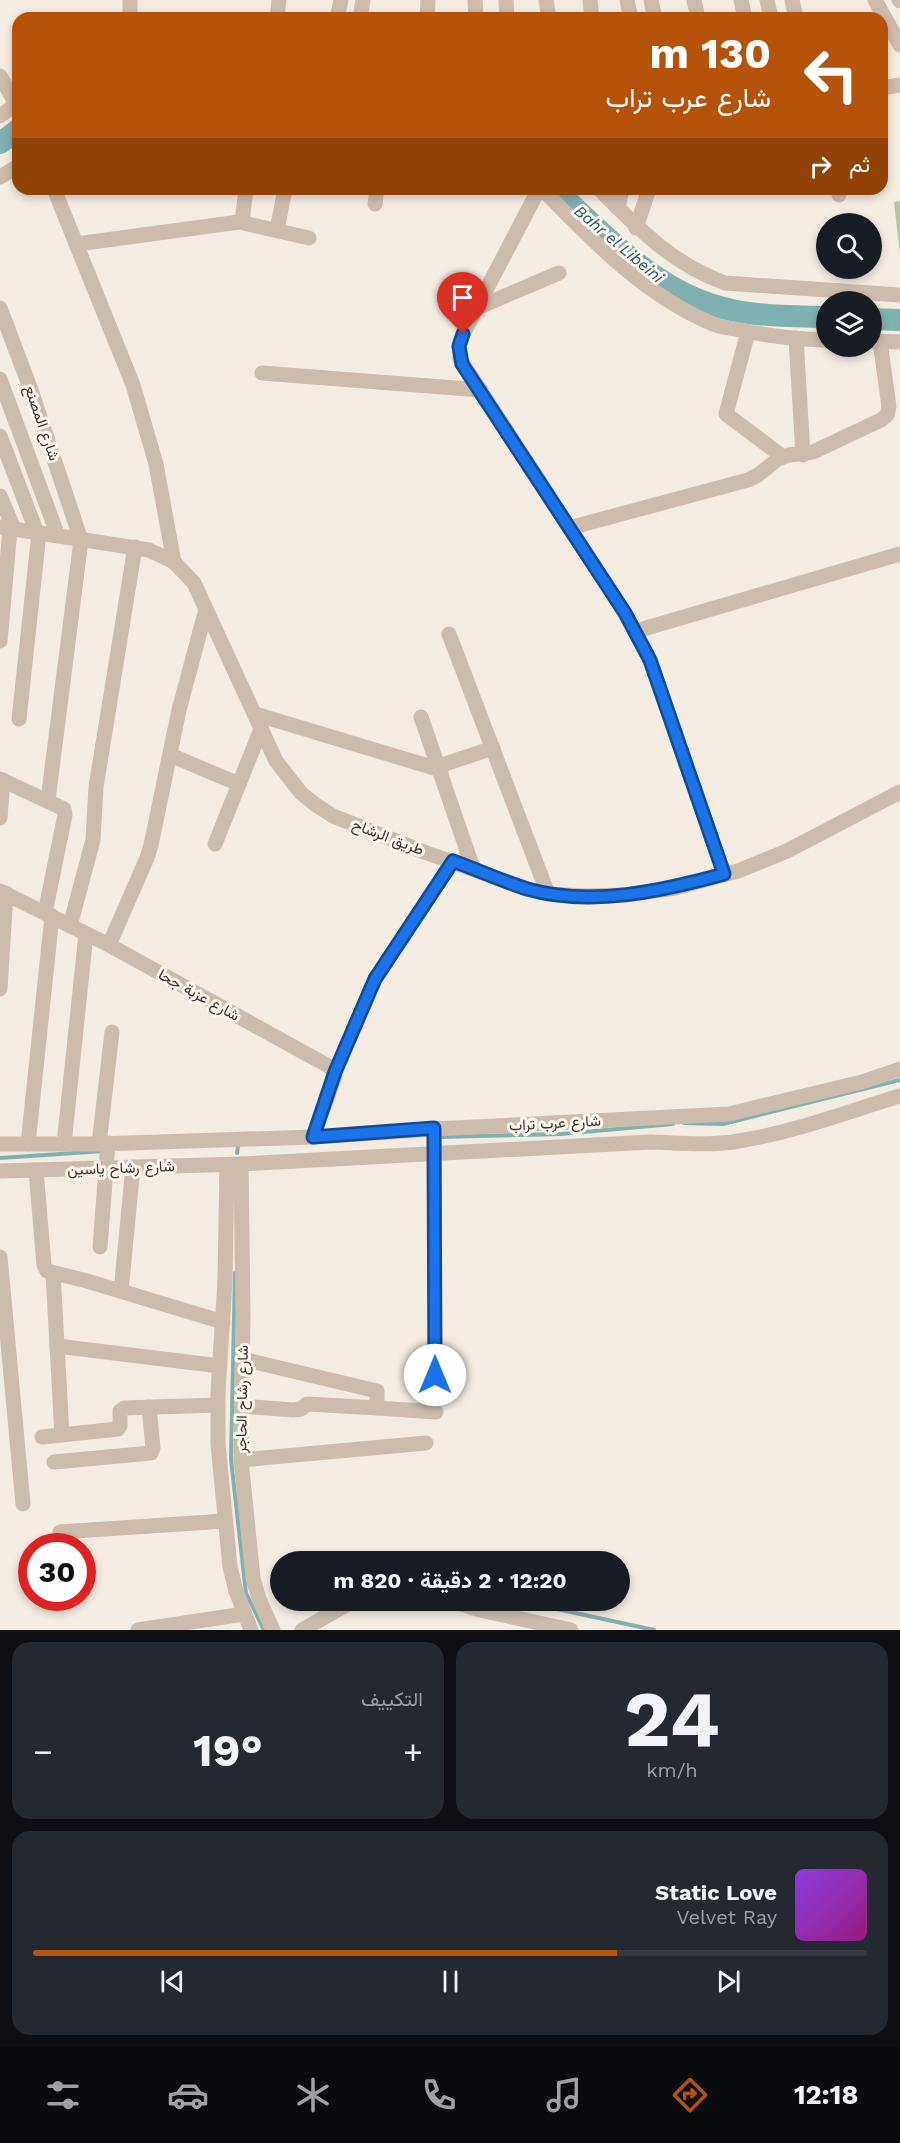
<!DOCTYPE html>
<html lang="ar">
<meta charset="utf-8">
<style>
body{margin:0;font-family:"Work Sans",Vazirmatn,sans-serif;background:#242831;color:#f1f3f6;direction:rtl;height:100vh;display:flex;flex-direction:column;font-size:22px;white-space:nowrap}
*{box-sizing:border-box;margin:0}
p{font-size:20px;color:#9ea1a6}
.icon{flex:none;width:33px;height:33px;fill:none;stroke:currentColor;stroke-width:2;stroke-linecap:round;stroke-linejoin:round}
.map{position:relative;height:1630px;overflow:hidden;direction:ltr}
.sheet{display:flex;flex-direction:column;gap:12px;padding:12px;background:#0d0f14;flex:1}
.sheet>*{flex:none}
.banner{position:absolute;left:12px;top:12px;width:876px;height:183px;border-radius:18px;box-shadow:0 3px 9px #0003;direction:rtl;background:#b45309;color:#fff;overflow:hidden}
.buttons{position:absolute;left:816px;top:213px;display:grid;gap:12px}
.buttons a{display:grid;place-items:center;width:66px;height:66px;border-radius:50%;background:#171b24;box-shadow:0 3px 9px #0003;font-size:30px}
.speed{position:absolute;left:18px;top:1533px;display:flex;gap:12px;font-size:30px;font-weight:700;text-align:center}
.speed>*{display:grid;place-content:center;width:78px;height:78px;border-radius:50%;background:#171b24;box-shadow:0 3px 9px #0003;line-height:1}
.speed .limit{border:9px solid #d22;background:#fff;color:#111}
.pin{position:absolute;display:grid;place-items:center;width:51px;height:51px;color:#fff;margin:-62px -26px;border-radius:50% 50% 50% 0;rotate:-45deg;box-shadow:0 0 6px #0007}
.pin .icon{rotate:45deg}
.me{position:absolute;width:66px;margin:-33px;rotate:0deg;stroke-linejoin:round;filter:drop-shadow(0 0 4px #0008)}
.turn{display:flex;align-items:center;gap:21px;height:126px;padding:0 18px;font-size:27px}
.turn .icon{width:78px;height:78px;stroke-width:2.5}
.turn b{display:block;font-size:42px;line-height:51px}
.then{display:flex;align-items:center;height:57px;padding:0 18px;background:#0003;gap:12px;font-size:22px}
.big{font-size:45px;font-weight:700;line-height:1.1}
.sheet .card{flex:1;display:flex;flex-direction:column;justify-content:center;gap:9px;min-width:0;padding:0 21px;border-radius:18px;background:#242831}
.sheet .dial{align-items:center;gap:0}
.dial b{font-size:78px;line-height:1}
.song{display:flex;align-items:center;gap:18px}
.cover{width:72px;height:72px;border-radius:9px;background:linear-gradient(135deg,hsl(270 70% 55%),hsl(310 70% 35%))}
.played{height:6px;border-radius:3px;background:linear-gradient(90deg,#b45309 70%,#363941 70%)}
.keys{display:flex;justify-content:space-around;direction:ltr}
.heat{display:flex;justify-content:space-between;align-items:center;font-size:33px;direction:ltr}
.sheet .tiles{flex:1;display:grid;gap:12px;grid-template-columns:1fr 1fr}
.card:last-child{grid-column:span 2}
.trip{position:absolute;left:270px;top:1551px;width:360px;height:60px;border-radius:30px;background:#171b24;box-shadow:0 3px 9px #0003;font-weight:700;line-height:60px;text-align:center;direction:rtl}
.tabs{display:flex;height:96px;justify-content:space-around;align-items:center;background:#090b0e;color:#9ea1a6}
.tabs .icon{width:42px;height:42px}
.tabs .selected{color:#b45309}
.tabs b{font-size:27px;color:#f1f3f6}
.map>svg:first-child{display:block}
.green{fill:#b8c4a0}
.lines{fill:none;stroke-linecap:round;stroke-linejoin:round}
.stream{stroke:#7fb0b2;stroke-width:4}
.river{stroke:#7fb0b2;stroke-width:22}
.minor{stroke:#cdbbac;stroke-width:15}
.route-casing{stroke:#114b97;stroke-width:15}
.route{stroke:#1a73e8;stroke-width:10}
.labels{text-anchor:middle;dominant-baseline:central;stroke-width:6;stroke-linejoin:round;paint-order:stroke}
.street-label{font-size:15px;fill:#3b302b;stroke:#fbf5ee}
.water-label{font-size:16px;font-style:italic;fill:#1f5a5e;stroke:#fbf5ee}
</style>
<div class="map">
<svg width="900" height="1630" viewBox="0 0 900 1630">
<rect width="100%" height="100%" fill="#f4ebe1"/>
<polygon class="green" points="900,201 900,254 894,202"/>
<g class="lines">
<g class="stream">
<polyline points="684,1123 723,1124 900,1080"/>
<polyline points="438,1137 561,1134 673,1124"/>
<polyline points="237,1153 238,1146"/>
<polyline points="0,1158 104,1151"/>
<polyline points="235,1273 231,1459 246,1593 264,1630"/>
<polyline points="515,1600 654,1630"/>
</g>
<g class="river">
<polyline points="0,143 18,130"/>
<path d="M555 189C600 231 652 287 713 305 749 317 789 316 826 317"/>
<polyline points="872,319 900,320"/>
</g>
<g class="minor">
<polyline points="130,0 130,18"/>
<polyline points="475,0 476,18"/>
<polyline points="506,0 507,18"/>
<polyline points="546,0 549,18"/>
<polyline points="590,0 592,18"/>
<polyline points="627,0 631,18"/>
<polyline points="651,0 655,18"/>
<polyline points="694,0 698,18"/>
<polyline points="741,0 745,18"/>
<polyline points="767,0 771,18"/>
<polyline points="792,0 796,18"/>
<polyline points="875,0 900,45"/>
<polyline points="899,0 900,1"/>
<polyline points="277,18 279,0"/>
<polyline points="337,18 341,0"/>
<polyline points="360,18 363,0"/>
<polyline points="427,18 428,0"/>
<polyline points="0,76 16,104"/>
<polyline points="882,88 900,85"/>
<polyline points="0,116 18,103"/>
<polyline points="0,177 18,166"/>
<polyline points="54,189 133,385 156,464 174,562"/>
<polyline points="539,189 463,334 459,346 460,359 625,613 650,660 724,874"/>
<path d="M542 189C593 241 645 296 713 324 722 328 732 328 740 330 768 336 798 339 826 340"/>
<path d="M599 189C638 228 672 264 725 283L900 295"/>
<polyline points="839,195 839,189"/>
<polyline points="375,204 377,189"/>
<polyline points="618,208 622,189"/>
<polyline points="242,222 246,189"/>
<polyline points="636,228 649,189"/>
<polyline points="277,230 285,189"/>
<polyline points="77,244 239,222 309,238"/>
<polyline points="479,307 559,273"/>
<polyline points="0,308 31,390 81,540 48,800"/>
<polyline points="748,332 726,414 783,457"/>
<polyline points="796,338 803,455"/>
<polyline points="872,341 900,342"/>
<polyline points="262,373 481,390"/>
<polyline points="0,379 58,536"/>
<polyline points="0,436 37,533"/>
<polyline points="0,496 14,529"/>
<polyline points="0,527 149,550 174,562 194,583 276,761 301,793 316,805 333,816 424,852 528,889 548,894 585,896 626,895 675,888 738,871 787,851 900,792"/>
<polyline points="569,528 748,480 758,475 778,459 789,455 813,452 881,420 887,415 889,407 880,341"/>
<polyline points="636,631 900,554"/>
<polyline points="449,634 548,894"/>
<polyline points="0,641 10,529"/>
<polyline points="255,714 441,770"/>
<polyline points="421,717 473,868"/>
<polyline points="19,719 39,533"/>
<polyline points="170,755 239,784"/>
<polyline points="439,766 493,748"/>
<polyline points="0,779 64,809 65,815 45,913"/>
<polyline points="0,818 3,780"/>
<polyline points="215,844 261,729"/>
<polyline points="0,891 109,945 332,1068 335,1076 313,1137"/>
<polyline points="70,926 93,840 96,787 135,547"/>
<polyline points="109,945 147,858 151,845 179,710 206,609"/>
<polyline points="0,989 6,893"/>
<polyline points="335,1072 375,979 453,861"/>
<polyline points="434,1129 435,1375"/>
<polyline points="0,1144 99,1144 313,1137 434,1129 729,1114 862,1082 900,1069"/>
<polyline points="28,1144 52,916"/>
<polyline points="64,1144 86,934"/>
<polyline points="99,1144 112,1032"/>
<polyline points="241,1164 243,1315 241,1460 253,1578 259,1599 273,1630"/>
<polyline points="227,1165 225,1281 218,1392 218,1444 230,1567 236,1591 251,1630"/>
<polyline points="36,1170 44,1265 47,1271 87,1281 223,1322"/>
<path d="M0 1171 241 1164 651 1142C680 1143 710 1146 739 1141 794 1132 847 1112 900 1096"/>
<polyline points="100,1247 108,1143"/>
<polyline points="0,1257 23,1504"/>
<polyline points="53,1273 62,1435"/>
<polyline points="121,1291 133,1167"/>
<polyline points="57,1346 220,1366"/>
<polyline points="242,1359 377,1391 377,1408 436,1412"/>
<polyline points="241,1406 293,1410 301,1409 307,1404 377,1408"/>
<polyline points="42,1437 118,1429 120,1426 120,1411 124,1408 218,1405"/>
<polyline points="241,1460 426,1443"/>
<polyline points="54,1462 151,1453 153,1448 149,1407"/>
<polyline points="60,1532 225,1521"/>
<polyline points="449,1600 480,1610 571,1630"/>
<polyline points="138,1630 244,1614"/>
<polyline points="302,1630 355,1600"/>
</g>
</g>
<g class="lines">
<g class="route-casing">
<path id="route" d="M435 1375 434 1128 313 1137 335 1072 375 979 453 861C478 870 502 881 527 889 591 907 662 891 724 874L650 660 625 613 462 364 459 346 463 334"/>
</g>
<use href="#route" class="route"/>
</g>
<g class="labels">
<g class="street-label">
<text transform="translate(42 423) rotate(71)">شارع المصنع</text>
<text transform="translate(388 837) rotate(21)">طريق الرشاح</text>
<text transform="translate(199 995) rotate(29)">شارع عزبة جحا</text>
<text transform="translate(555 1123) rotate(-3)">شارع عرب تراب</text>
<text transform="translate(121 1168) rotate(-2)">شارع رشاح ياسين</text>
<text transform="translate(242 1399) rotate(-89)">شارع رشاح الحاجر</text>
</g>
<g class="water-label">
<text transform="translate(619 244) rotate(40)">Bahr el Libeini</text>
</g>
</g>
</svg>
<div class="buttons">
<a><svg class="icon" aria-label="search" viewBox="0 0 24 24"><circle cx="10" cy="10" r="6"/><path d="M15 15l6 6"/></svg></a>
<a><svg class="icon" aria-label="layers" viewBox="0 0 24 24"><path d="M12 4l9 5-9 5-9-5zM3 14l9 5 9-5"/></svg></a>
</div>
<div class="speed"><div class="limit">30</div></div>
<div class="pin" style="left:463px;top:334px;background:#d93025"><svg class="icon" aria-label="arrive" viewBox="0 0 24 24"><path d="M6 21V4h12l-3 4 3 4H6"/></svg></div>
<svg class="me" style="left:435px;top:1375px" viewBox="-20 -20 40 40"><circle r="19" fill="#fff"/><path d="M0-13L10 11 0 6-10 11z" fill="#1a73e8"/></svg>
<div class="trip">12:20 · 2 دقيقة · 820 m</div>
<div class="banner">
<div class="turn"><svg class="icon" aria-label="left" viewBox="0 0 24 24"><path d="M17 20v-9H6M10 6l-5 5 5 5"/></svg><div><b>130 m</b>شارع عرب تراب</div></div>
<div class="then">ثم<svg class="icon" aria-label="right" viewBox="0 0 24 24"><path d="M7 20v-9h11M14 6l5 5-5 5"/></svg></div>
</div>
</div>
<section class="sheet">
<div class="tiles">
<div class="card dial"><b>24</b><p>km/h</p></div>
<div class="card"><p>التكييف</p>
<div class="heat"><a>−</a><b class="big">19°</b><a>+</a></div>
</div>
<div class="card">
<div class="song"><i class="cover"></i><div><b>Static Love</b><p>Velvet Ray</p></div></div>
<div class="played"></div>
<div class="keys"><svg class="icon" aria-label="previous" viewBox="0 0 24 24"><path d="M18 5L8 12l10 7zM5 5v14"/></svg><svg class="icon" aria-label="pause" viewBox="0 0 24 24"><path d="M8 5v14M16 5v14"/></svg><svg class="icon" aria-label="next" viewBox="0 0 24 24"><path d="M6 5l10 7-10 7zM19 5v14"/></svg></div>
</div>
</div>
</section>
<nav class="tabs">
<b>12:18</b>
<svg class="icon selected" aria-label="directions" viewBox="0 0 24 24"><path d="M12 3l9 9-9 9-9-9zM9 14v-3h6M13 9l2 2-2 2"/></svg>
<svg class="icon" aria-label="music" viewBox="0 0 24 24"><path d="M9 18V5l10-2v13"/><circle cx="6" cy="18" r="3"/><circle cx="16" cy="16" r="3"/></svg>
<svg class="icon" aria-label="phone" viewBox="0 0 24 24"><path d="M5 4h4l2 5-3 2q2 4 5 5l2-3 5 2v4C11 20 4 13 5 4z"/></svg>
<svg class="icon" aria-label="climate" viewBox="0 0 24 24"><path d="M12 3v18M4 7l16 10M4 17L20 7"/></svg>
<svg class="icon" aria-label="car" viewBox="0 0 24 24"><path d="M5 17H2v-5l4-1 3-4h7l3 4 3 1v5h-3M9 17h6M6 11h13"/><circle cx="7" cy="17" r="2"/><circle cx="17" cy="17" r="2"/></svg>
<svg class="icon" aria-label="filters" viewBox="0 0 24 24"><path d="M4 7h16M4 17h16"/><circle cx="9" cy="7" r="2"/><circle cx="15" cy="17" r="2"/></svg>
</nav>
